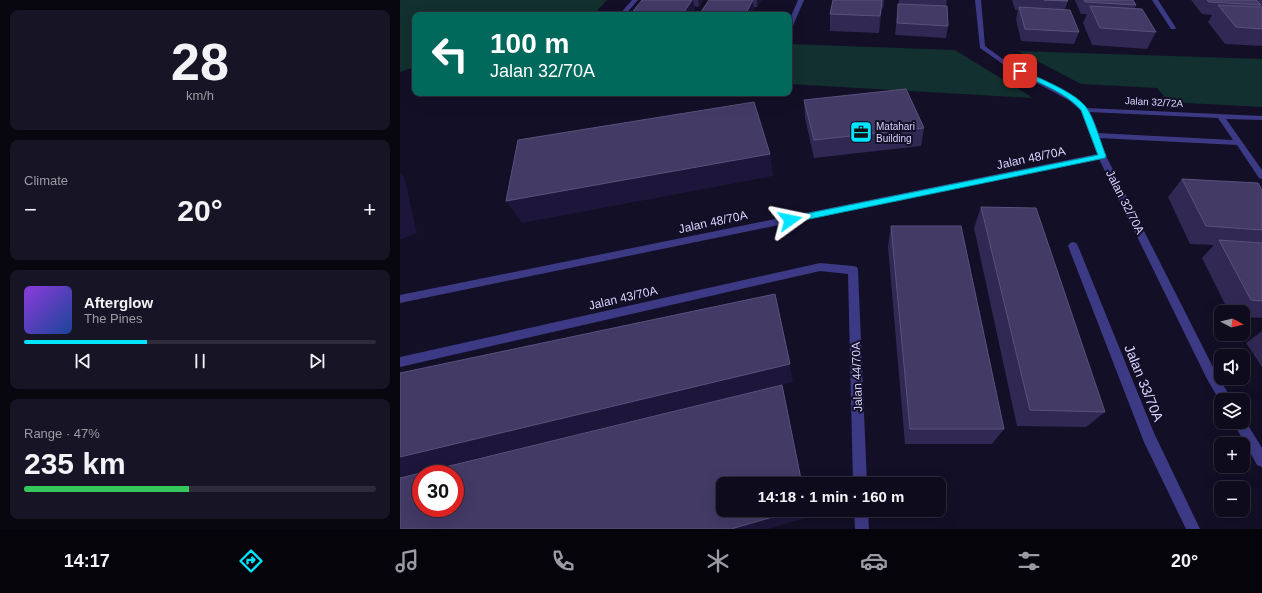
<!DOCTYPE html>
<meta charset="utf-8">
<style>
body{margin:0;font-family:Arial,sans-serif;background:#171425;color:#f1f3f6;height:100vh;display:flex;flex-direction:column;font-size:15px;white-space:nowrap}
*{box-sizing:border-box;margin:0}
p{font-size:13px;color:#9b9ba3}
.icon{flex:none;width:22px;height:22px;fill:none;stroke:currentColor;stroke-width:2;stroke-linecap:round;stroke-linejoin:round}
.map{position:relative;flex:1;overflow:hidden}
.details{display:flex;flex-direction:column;gap:10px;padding:10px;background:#08060f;width:400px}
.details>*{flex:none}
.banner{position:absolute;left:12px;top:12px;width:380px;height:84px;border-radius:8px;box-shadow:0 4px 16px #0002,0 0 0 1px #2e2b3b;background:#00695c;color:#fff;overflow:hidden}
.needle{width:26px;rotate:97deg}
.controls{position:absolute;left:814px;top:305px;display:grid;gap:8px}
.controls a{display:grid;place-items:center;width:36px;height:36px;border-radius:8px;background:#0e0b1c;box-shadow:0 4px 16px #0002,0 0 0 1px #2e2b3b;font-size:20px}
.speed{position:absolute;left:12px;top:465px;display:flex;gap:8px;font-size:20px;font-weight:700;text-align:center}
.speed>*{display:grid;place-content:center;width:52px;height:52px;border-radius:50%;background:#0e0b1c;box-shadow:0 4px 16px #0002,0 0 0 1px #2e2b3b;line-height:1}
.speed .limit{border:6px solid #d22;background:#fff;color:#111}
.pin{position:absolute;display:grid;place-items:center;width:34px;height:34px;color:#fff;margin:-17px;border-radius:8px;box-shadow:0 2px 6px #0006}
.me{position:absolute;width:44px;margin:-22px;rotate:78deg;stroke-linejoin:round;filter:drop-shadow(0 0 3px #0008)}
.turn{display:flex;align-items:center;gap:14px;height:84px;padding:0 12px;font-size:18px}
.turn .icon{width:52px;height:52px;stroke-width:2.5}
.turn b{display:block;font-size:28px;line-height:34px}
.big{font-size:30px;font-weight:700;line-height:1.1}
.details .tile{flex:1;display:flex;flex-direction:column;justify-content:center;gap:6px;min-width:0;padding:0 14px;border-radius:8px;background:#171425}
.details .dial{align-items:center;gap:0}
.dial b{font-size:52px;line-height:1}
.song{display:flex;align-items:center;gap:12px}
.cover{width:48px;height:48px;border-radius:6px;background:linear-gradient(135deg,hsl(270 70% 55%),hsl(220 70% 35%))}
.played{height:4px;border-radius:2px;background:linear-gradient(90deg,#00e5ff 35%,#2e2b3b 35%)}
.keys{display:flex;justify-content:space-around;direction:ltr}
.heat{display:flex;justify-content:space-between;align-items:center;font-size:22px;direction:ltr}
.charge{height:6px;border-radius:3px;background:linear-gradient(90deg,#34c759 47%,#2e2b3b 0)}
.trip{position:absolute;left:316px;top:477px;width:230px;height:40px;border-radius:8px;background:#0e0b1c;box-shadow:0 4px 16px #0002,0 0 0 1px #2e2b3b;font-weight:700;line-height:40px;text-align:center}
.dock{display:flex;height:64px;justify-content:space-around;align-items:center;background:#06040b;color:#9b9ba3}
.dock .icon{width:28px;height:28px}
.dock .selected{color:#00e5ff}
.dock b{font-size:18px;color:#f1f3f6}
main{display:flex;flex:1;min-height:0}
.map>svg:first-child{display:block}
.green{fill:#12302f}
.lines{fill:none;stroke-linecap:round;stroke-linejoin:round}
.minor{fill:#3d3a85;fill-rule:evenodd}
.wall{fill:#312854}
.shaded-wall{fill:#1d163a}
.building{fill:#433a66;stroke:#5a527e;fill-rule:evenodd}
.route{fill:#00e5ff;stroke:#0095a6}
.labels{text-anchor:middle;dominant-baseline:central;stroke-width:4;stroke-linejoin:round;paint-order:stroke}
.far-street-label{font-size:10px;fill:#d9d4ff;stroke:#130f26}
.far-poi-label{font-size:10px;fill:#d9d4ff;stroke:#130f26;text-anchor:start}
.street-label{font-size:12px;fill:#d9d4ff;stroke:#130f26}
.near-street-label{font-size:14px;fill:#d9d4ff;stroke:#130f26}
</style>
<main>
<section class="details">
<div class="tile dial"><b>28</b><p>km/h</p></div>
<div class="tile"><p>Climate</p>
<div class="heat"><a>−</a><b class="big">20°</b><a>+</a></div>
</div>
<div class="tile">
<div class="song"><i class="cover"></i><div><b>Afterglow</b><p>The Pines</p></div></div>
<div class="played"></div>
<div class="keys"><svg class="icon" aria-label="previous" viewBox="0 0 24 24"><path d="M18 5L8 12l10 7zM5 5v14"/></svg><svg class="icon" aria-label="pause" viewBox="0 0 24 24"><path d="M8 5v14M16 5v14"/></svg><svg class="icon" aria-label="next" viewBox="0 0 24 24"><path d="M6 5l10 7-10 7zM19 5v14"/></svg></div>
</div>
<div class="tile"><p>Range · 47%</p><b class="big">235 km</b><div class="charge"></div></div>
</section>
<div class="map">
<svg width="862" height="529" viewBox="0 0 862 529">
<rect width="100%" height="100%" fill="#130f26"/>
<g class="green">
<polygon points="0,0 207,0 193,15 15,15 15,67 0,72"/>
<polygon points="389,44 555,50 633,98 389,84"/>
<polygon points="618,51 862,59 862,107 769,102 757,88 681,84"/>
</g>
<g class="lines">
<g class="minor">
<polygon points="232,0 238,0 225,15 219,15"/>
<polygon points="398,0 404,0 392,28 389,30 389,21"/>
<path d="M575 0H581L585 46 611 65 676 97 686 108 862 116V120L826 119 862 170V179L859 178 837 145 699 138 706 156 815 371 832 400H821V403L807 379 699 159 0 303V295L697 154 681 111 670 101 607 67 580 48ZM689 112 818 118 833 140 697 133Z"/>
<polygon points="752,0 758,0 776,28 775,29 771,29"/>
<polygon points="673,242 676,243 678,246 754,433 800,529 786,529 744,442 668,246 670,243"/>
<polygon points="420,263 453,266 457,267 458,270 467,484 453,484 448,274 420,271 0,367 0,357"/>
<polygon points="843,417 862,448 862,467 857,465 833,422 843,422"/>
<polygon points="454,510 468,510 469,529 455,529"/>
</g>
</g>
<g class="wall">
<polygon points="242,0 303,0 299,7 294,6 295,10"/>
<polygon points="309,0 361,0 357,7 354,7 354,12 353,15 299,15"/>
<polygon points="433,0 484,0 483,9 482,8 479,33 430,31 430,14"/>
<polygon points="499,0 547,0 546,6 548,26 546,38 495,35"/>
<polygon points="612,0 667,0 668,1 665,9 679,32 674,44 621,41 616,19 618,10 615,10"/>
<polygon points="675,0 733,0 736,5 735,8 756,32 747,49 692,45 683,23 687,14 681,14"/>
<polygon points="791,0 862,0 862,46 825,44 808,22 812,15 802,14"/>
<polygon points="404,100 524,128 521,146 414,158 405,118"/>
<polygon points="782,179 862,190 862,318 843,317 843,312 829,312 802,258 814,245 790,244 768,197"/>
<polygon points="581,207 705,412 686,427 617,426 574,228"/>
<polygon points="491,226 604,429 592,444 505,444 488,247"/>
<polygon points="862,331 862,367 846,343"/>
</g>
<g class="shaded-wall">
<polygon points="292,0 293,0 295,10 292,15 282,15"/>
<polygon points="298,0 303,0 299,7"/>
<polygon points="353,0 354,12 353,15 345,15"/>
<polygon points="357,0 361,0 357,7"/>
<polygon points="482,0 481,12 479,33 480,16"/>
<polygon points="370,154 373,176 122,223 106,201"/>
<polygon points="0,173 4,176 17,233 0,240"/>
<polygon points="390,364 393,382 0,477 0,457"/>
<polygon points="397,510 408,510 409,517 368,529 331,529"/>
</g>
<g class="building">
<polygon points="242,0 292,0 282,15 230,15"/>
<polygon points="309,0 353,0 345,15 299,15"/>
<polygon points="433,0 482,0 480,16 430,14"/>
<polygon points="644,0 667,0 668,1"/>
<polygon points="684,0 733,0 736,5 685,2"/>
<polygon points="807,0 856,0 861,5 809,2"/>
<polygon points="498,4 547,6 548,26 497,23"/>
<polygon points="818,5 862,7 862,29 836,27"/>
<polygon points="690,6 742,9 756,32 700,28"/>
<polygon points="619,7 670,10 679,32 625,29"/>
<polygon points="506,89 524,128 414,140 404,100"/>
<polygon points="354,102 370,154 106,201 118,140"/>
<polygon points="782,179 858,183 862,190 862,230 806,226"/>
<polygon points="581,207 636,208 705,412 630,410"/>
<polygon points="491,226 561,226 604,429 510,429"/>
<polygon points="819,240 862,243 862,301 851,300"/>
<polygon points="375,294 390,364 0,457 0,373"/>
<path d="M382 385 402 484H323V510H397L331 529H0V478ZM21 474H55V508H21Z"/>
</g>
<path class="route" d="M618 70H622C640 79 678 93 688 110 696 124 700 141 706 156L705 158 390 223 387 222 386 220 387 218 390 217 698 155 681 110C665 92 639 83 618 73Z"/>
<defs>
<g id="office-square" transform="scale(1.15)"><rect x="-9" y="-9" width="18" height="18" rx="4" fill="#00e5ff" stroke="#130f26"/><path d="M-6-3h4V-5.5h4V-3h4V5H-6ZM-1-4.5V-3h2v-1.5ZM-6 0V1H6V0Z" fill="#111"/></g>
</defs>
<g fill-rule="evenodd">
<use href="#office-square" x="461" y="132"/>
</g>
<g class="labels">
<g class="far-street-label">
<text transform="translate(754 102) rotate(3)">Jalan 32/72A</text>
</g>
<g class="far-poi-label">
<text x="476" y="126">Matahari<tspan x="476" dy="12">Building</tspan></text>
</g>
<g class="street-label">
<text transform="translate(631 158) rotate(-12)">Jalan 48/70A</text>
<text transform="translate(725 202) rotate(63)">Jalan 32/70A</text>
<text transform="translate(313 222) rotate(-12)">Jalan 48/70A</text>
<text transform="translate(223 298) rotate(-13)">Jalan 43/70A</text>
<text transform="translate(457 377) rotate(-92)">Jalan 44/70A</text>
</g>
<g class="near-street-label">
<text transform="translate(744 383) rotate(68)">Jalan 33/70A</text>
</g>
</g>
</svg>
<div class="controls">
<a><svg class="needle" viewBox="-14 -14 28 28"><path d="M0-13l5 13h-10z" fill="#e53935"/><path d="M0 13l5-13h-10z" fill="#9b9ba3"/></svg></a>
<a><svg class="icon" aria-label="sound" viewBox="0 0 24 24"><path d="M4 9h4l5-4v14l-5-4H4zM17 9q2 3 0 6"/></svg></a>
<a><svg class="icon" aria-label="layers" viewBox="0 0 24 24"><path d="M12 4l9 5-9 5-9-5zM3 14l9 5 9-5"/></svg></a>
<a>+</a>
<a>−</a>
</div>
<div class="speed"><div class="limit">30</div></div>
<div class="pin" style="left:620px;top:71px;background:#d93025"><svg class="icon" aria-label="arrive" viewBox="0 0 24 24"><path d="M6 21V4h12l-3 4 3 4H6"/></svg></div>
<svg class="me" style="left:390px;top:220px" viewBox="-20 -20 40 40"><path d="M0-17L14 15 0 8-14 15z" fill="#00e5ff" stroke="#fff" stroke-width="4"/></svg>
<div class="trip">14:18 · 1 min · 160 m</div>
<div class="banner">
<div class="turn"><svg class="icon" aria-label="left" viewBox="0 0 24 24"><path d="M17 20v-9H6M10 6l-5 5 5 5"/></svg><div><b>100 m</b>Jalan 32/70A</div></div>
</div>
</div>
</main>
<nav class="dock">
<b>14:17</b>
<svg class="icon selected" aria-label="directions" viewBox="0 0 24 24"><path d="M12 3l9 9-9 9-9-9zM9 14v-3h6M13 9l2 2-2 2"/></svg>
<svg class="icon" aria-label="music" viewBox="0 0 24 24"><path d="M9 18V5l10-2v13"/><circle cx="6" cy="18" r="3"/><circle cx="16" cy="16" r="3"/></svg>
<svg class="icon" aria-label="phone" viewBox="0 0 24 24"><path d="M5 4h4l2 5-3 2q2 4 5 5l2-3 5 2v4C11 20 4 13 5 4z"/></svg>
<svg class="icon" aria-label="climate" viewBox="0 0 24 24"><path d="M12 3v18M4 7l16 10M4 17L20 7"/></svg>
<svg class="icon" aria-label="car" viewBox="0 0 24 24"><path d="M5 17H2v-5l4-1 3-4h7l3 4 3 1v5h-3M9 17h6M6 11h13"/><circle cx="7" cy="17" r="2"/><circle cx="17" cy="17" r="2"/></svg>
<svg class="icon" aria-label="filters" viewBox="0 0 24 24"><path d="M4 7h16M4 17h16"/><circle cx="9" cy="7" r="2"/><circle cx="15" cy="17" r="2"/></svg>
<b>20°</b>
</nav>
